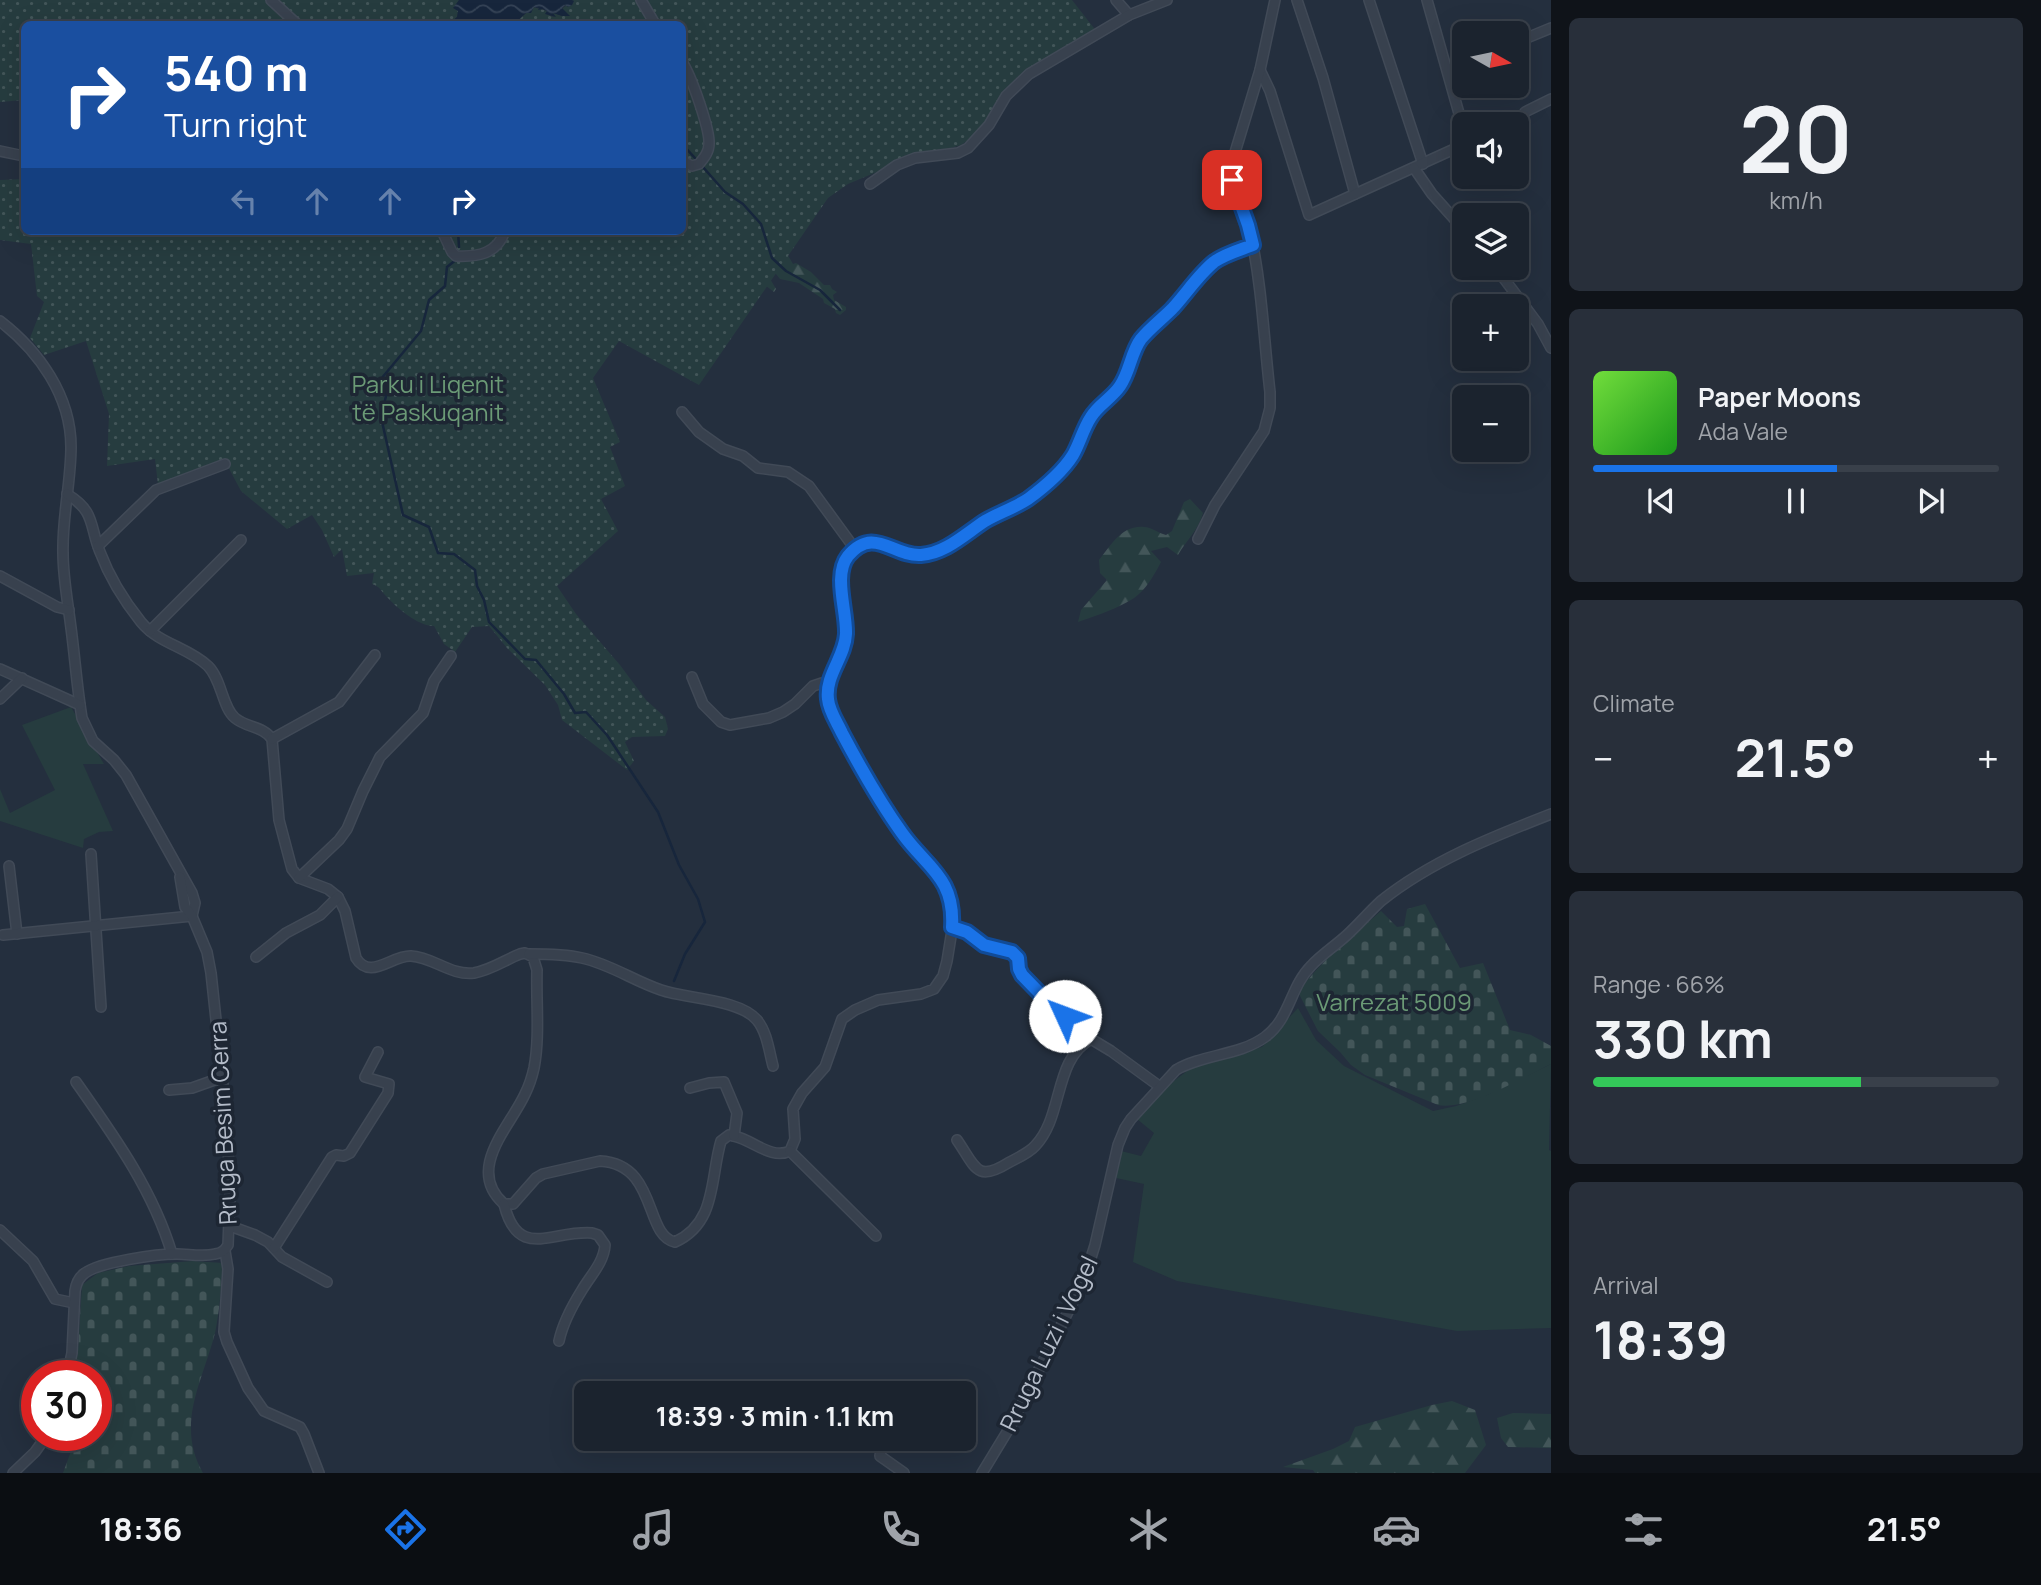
<!DOCTYPE html>
<meta charset="utf-8">
<style>
body{margin:0;font-family:Manrope,sans-serif;background:#282f3a;color:#f1f3f6;height:100vh;display:flex;flex-direction:column;font-size:26px;white-space:nowrap}
*{box-sizing:border-box;margin:0}
p{font-size:23px;color:#a0a4aa}
.icon{flex:none;width:38px;height:38px;fill:none;stroke:currentColor;stroke-width:2;stroke-linecap:round;stroke-linejoin:round}
.map{position:relative;flex:1;overflow:hidden}
.panel{display:flex;flex-direction:column;gap:18px;padding:18px;background:#0f1319;width:490px}
.panel>*{flex:none}
.top-card{position:absolute;left:21px;top:21px;width:665px;height:214px;border-radius:10px;box-shadow:0 7px 28px #0002,0 0 0 2px #39404a;background:#1a4fa0;color:#fff;overflow:hidden}
.needle{width:46px;rotate:99deg}
.tools{position:absolute;left:1452px;top:21px;display:grid;gap:14px}
.tools a{display:grid;place-items:center;width:77px;height:77px;border-radius:10px;background:#1b232e;box-shadow:0 7px 28px #0002,0 0 0 2px #39404a;font-size:35px}
.speed{position:absolute;left:21px;top:1360px;display:flex;gap:14px;font-size:35px;font-weight:700;text-align:center}
.speed>*{display:grid;place-content:center;width:91px;height:91px;border-radius:50%;background:#1b232e;box-shadow:0 7px 28px #0002,0 0 0 2px #39404a;line-height:1}
.speed .limit{border:10px solid #d22;background:#fff;color:#111}
.pin{position:absolute;display:grid;place-items:center;width:60px;height:60px;color:#fff;margin:-30px;border-radius:14px;box-shadow:0 4px 10px #0006}
.me{position:absolute;width:77px;margin:-38px;rotate:313deg;stroke-linejoin:round;filter:drop-shadow(0 0 5px #0008)}
.turn{display:flex;align-items:center;gap:24px;height:147px;padding:0 28px;font-size:32px}
.turn .icon{width:91px;height:91px;stroke-width:2.5}
.turn b{display:block;font-size:49px;line-height:60px}
.lanes{display:flex;align-items:center;height:66px;padding:0 28px;background:#0003;justify-content:center;gap:35px;direction:ltr}
.lanes .off{opacity:.35}
.big{font-size:52px;font-weight:700;line-height:1.1}
.panel .tile{flex:1;display:flex;flex-direction:column;justify-content:center;gap:10px;min-width:0;padding:0 24px;border-radius:10px;background:#282f3a}
.panel .dial{align-items:center;gap:0}
.dial b{font-size:91px;line-height:1}
.song{display:flex;align-items:center;gap:21px}
.cover{width:84px;height:84px;border-radius:10px;background:linear-gradient(135deg,hsl(100 70% 55%),hsl(120 70% 35%))}
.played{height:7px;border-radius:4px;background:linear-gradient(90deg,#1a73e8 60%,#39404a 60%)}
.keys{display:flex;justify-content:space-around;direction:ltr}
.heat{display:flex;justify-content:space-between;align-items:center;font-size:38px;direction:ltr}
.charge{height:10px;border-radius:5px;background:linear-gradient(90deg,#34c759 66%,#39404a 0)}
.trip{position:absolute;left:574px;top:1381px;width:402px;height:70px;border-radius:10px;background:#1b232e;box-shadow:0 7px 28px #0002,0 0 0 2px #39404a;font-weight:700;line-height:70px;text-align:center}
.tab-bar{display:flex;height:112px;justify-content:space-around;align-items:center;background:#0b0e12;color:#a0a4aa}
.tab-bar .icon{width:49px;height:49px}
.tab-bar .selected{color:#1a73e8}
.tab-bar b{font-size:32px;color:#f1f3f6}
main{display:flex;flex:1;min-height:0}
.map>svg:first-child{display:block}
.grass{fill:#263c3f}
.forest{fill:url(#forest-firs)}
.cemetery{fill:url(#cemetery-stones)}
.park{fill:url(#park-dots)}
.water{fill:url(#water-waves)}
.lines{fill:none;stroke-linecap:round;stroke-linejoin:round}
.stream{stroke:#17263c;stroke-width:2.5}
.minor-casing{stroke:#414a57;stroke-width:12}
.minor{stroke:#38414e;stroke-width:9}
.route-casing{stroke:#114b97;stroke-width:18}
.route{stroke:#1a73e8;stroke-width:12}
.labels{text-anchor:middle;dominant-baseline:central;stroke-width:7;stroke-linejoin:round;paint-order:stroke}
.park-label{font-size:24px;fill:#6b9a76;stroke:#1d2633}
.street-label{font-size:24px;fill:#b4bcc9;stroke:#1d2633}
</style>
<main>
<div class="map">
<svg width="1551" height="1473" viewBox="0 0 1551 1473">
<defs>
<pattern id="forest-firs" width="22" height="20" patternUnits="userSpaceOnUse" patternTransform="scale(1.75)"><rect width="22" height="20" fill="#263c3f"/><path d="M5 1l3.5 6h-7zM16 11l3.5 6h-7z" fill="#435659"/></pattern>
<pattern id="cemetery-stones" width="16" height="16" patternUnits="userSpaceOnUse" patternTransform="scale(1.75)"><rect width="16" height="16" fill="#263c3f"/><path d="M2 7V4a2 2 0 0 1 4 0v3zM10 15v-3a2 2 0 0 1 4 0v3z" fill="#435659"/></pattern>
<pattern id="park-dots" width="8" height="8" patternUnits="userSpaceOnUse" patternTransform="scale(1.75)"><rect width="8" height="8" fill="#263c3f"/><path d="M2 2h.1M6 6h.1" fill="none" stroke="#435659" stroke-width="1.8" stroke-linecap="round"/></pattern>
<pattern id="water-waves" width="16" height="10" patternUnits="userSpaceOnUse" patternTransform="scale(1.75)"><rect width="16" height="10" fill="#17263c"/><path d="M0 5q4-4 8 0t8 0" fill="none" stroke="#364457"/></pattern>
</defs>
<rect width="100%" height="100%" fill="#242f3e"/>
<g class="grass">
<polygon points="71,707 104,764 83,764 113,831 99,832 84,839 83,848 0,821 0,789 10,813 55,790 22,725"/>
<polygon points="1298,1008 1316,1040 1344,1066 1433,1111 1456,1106 1489,1094 1551,1064 1549,1150 1551,1151 1551,1328 1457,1331 1177,1281 1133,1262 1144,1184 1116,1178 1121,1151 1141,1156 1154,1133 1137,1119 1162,1090 1195,1065 1262,1047"/>
</g>
<g class="forest">
<polygon points="682,221 786,252 793,264 796,263 811,272 824,285 830,285 832,289 837,292 833,295 834,300 846,307 846,310 840,315 836,313 835,309 824,303 823,299 799,283 780,279 772,269 769,277 776,289 774,292"/>
<path d="M1190 499 1203 513C1199 529 1186 541 1178 555L1167 547 1151 551 1161 562C1155 573 1149 585 1139 594 1126 606 1095 616 1078 622L1081 610 1107 580 1100 573 1099 560C1111 546 1121 525 1144 527 1151 527 1158 533 1166 535L1172 531 1184 502Z"/>
<polygon points="1452,1401 1475,1410 1486,1445 1465,1473 1315,1473 1313,1470 1283,1467 1333,1449 1349,1441 1355,1427 1432,1405"/>
<polygon points="1513,1413 1551,1414 1551,1448 1508,1447 1501,1438 1497,1418"/>
</g>
<g class="cemetery">
<path d="M1425 904 1460 968 1483 963 1510 1030 1531 1035 1551 1046V1064C1524 1077 1467 1111 1438 1105L1365 1075 1351 1065 1340 1052 1318 1031 1298 992C1321 961 1352 936 1381 911L1397 927 1404 926 1407 909Z"/>
<path d="M193 1261 223 1263C221 1286 220 1310 215 1333 203 1381 175 1424 203 1473H63L77 1435H96V1376L73 1375 78 1350 82 1285 98 1273 129 1266Z"/>
</g>
<g class="park">
<polygon points="0,0 459,0 455,8 458,11 457,17 452,21 453,24 24,24 24,100 0,102"/>
<path d="M572 0H1072L1097 32 1039 65 981 131 961 145 896 164 848 184 828 198 699 385 619 341 593 378 620 442 610 447 625 486 601 499 618 531 557 586 576 614 620 665 646 700 665 717 668 729 665 736 632 737 625 742 634 761 627 770 562 720 558 705 545 685 507 648 489 626 472 627 455 652 444 644 434 626C417 626 396 607 385 595 380 589 380 587 372 584L374 573 347 576 342 549 334 557 322 530 312 515 287 529 241 491 225 461 158 485 155 459 107 466 109 414 86 341 44 355 30 338 44 302 37 296 31 244 0 240V180L24 179V231H682V24H514L533 7 547 11 546 14 554 17 551 12 562 16H568L562 9Z"/>
</g>
<polygon class="water" points="459,0 572,0 574,1 572,5 568,7 565,5 562,8 570,16 562,16 553,13 556,17 545,14 547,11 543,9 538,10 539,8 534,7 531,13 526,13 514,24 453,24 452,21 457,17 458,11 453,8"/>
<g class="lines">
<g class="stream">
<polyline points="682,144 695,158"/>
<polyline points="702,166 725,192 743,204 761,224 772,258 786,271 820,290 840,310"/>
<polyline points="458,231 459,247"/>
<polyline points="457,259 447,267 445,286 429,300 421,331 381,379 386,396 381,417 403,515 429,527 438,553 454,554 475,570 477,586 484,600 489,622 525,659 536,660 564,694 575,713 586,712 607,735 658,812 679,865 698,899 705,922 685,954 674,981"/>
</g>
<g class="minor-casing">
<g id="minor">
<polyline points="271,0 297,24"/>
<polyline points="641,0 655,24"/>
<polyline points="1116,0 1129,15"/>
<polyline points="1297,0 1323,78 1355,194"/>
<polyline points="1369,0 1423,164"/>
<polyline points="1517,42 1551,28"/>
<path d="M682 62C691 75 710 129 709 144 709 152 704 158 699 164L692 166 682 161"/>
<polyline points="1260,70 1270,91 1309,215 1463,145 1465,138 1462,124 1427,0"/>
<polyline points="1525,112 1551,99"/>
<polyline points="0,151 19,155"/>
<polyline points="1414,168 1432,194 1465,231"/>
<polyline points="870,184 897,165 915,158 958,153 968,148 989,125 1006,96 1029,74 1129,15 1167,0"/>
<path d="M442 231 452 252 456 256C478 257 497 254 505 231"/>
<polyline points="1496,268 1538,324 1551,348"/>
<path d="M0 321C39 351 71 396 71 447 71 482 62 517 63 553 63 578 68 603 71 628 75 658 77 688 82 718L93 741 114 760 126 775 192 893 195 903 192 916"/>
<polyline points="682,412 699,432 723,449 743,456 758,468 788,472 809,486 855,549"/>
<path d="M67 494C96 512 89 525 100 552 109 576 125 602 141 622 159 644 188 647 208 666 222 680 222 707 235 718 247 728 263 726 272 739L279 820 292 869 299 878 328 889 338 897 345 911 356 958C370 981 392 955 411 956 433 957 451 976 474 973 491 970 505 960 520 954L525 953 533 957 537 970C536 1002 540 1037 534 1068 532 1077 529 1086 525 1094 510 1127 465 1169 504 1204H513L536 1178 543 1174 600 1161C658 1164 644 1236 675 1242 717 1223 710 1178 721 1141L729 1135 734 1136C753 1140 771 1160 790 1151L795 1139 793 1109 802 1093 825 1067 842 1019 855 1010 878 1000 921 994 934 989 943 976 947 961 953 924 951 904 940 878 933 866 903 834 889 814 858 762 830 708 828 685 845 643 846 632 841 579 843 564 855 549 870 542 885 544 914 555 934 552 947 547 986 521 1029 498 1065 466 1073 455 1091 416 1122 384 1136 347 1142 338 1173 308 1209 267 1225 256 1253 245"/>
<path d="M1198 539 1215 505 1264 431 1270 408V392C1264 341 1262 287 1251 236 1246 209 1228 187 1233 159L1260 70 1275 0"/>
<polyline points="98,546 156,490 225,464"/>
<polyline points="0,576 57,607 69,610"/>
<polyline points="150,631 241,540"/>
<polyline points="0,669 80,705"/>
<polyline points="692,677 703,704 721,722 730,725 769,718 783,712 795,704 813,686 822,683 828,685"/>
<polyline points="0,699 22,678"/>
<polyline points="272,739 339,702 375,655"/>
<polyline points="91,854 101,1007"/>
<polyline points="9,866 17,934"/>
<polyline points="299,878 339,840 347,829 363,791 380,757 423,713 434,681 451,656"/>
<polyline points="952,927 973,936 984,945 1012,952 1018,958 1019,969 1022,975 1054,1008 1077,1025 1091,1039 1111,1051 1159,1086"/>
<polyline points="3,935 192,916"/>
<path d="M529 954C546 954 565 954 582 958 610 964 634 981 661 990 687 999 739 999 757 1020 767 1032 769 1051 773 1066"/>
<polyline points="256,957 286,933 320,915 338,897"/>
<path d="M76 1082C114 1136 153 1190 172 1254"/>
<polyline points="690,1088 709,1083 724,1082 737,1113 734,1136"/>
<polyline points="169,1090 192,1088 223,1077"/>
<path d="M957 1140C975 1166 976 1183 1008 1163 1017 1158 1029 1153 1035 1146 1064 1116 1053 1060 1091 1039"/>
<polyline points="790,1151 876,1236"/>
<path d="M504 1204C518 1261 551 1230 592 1233L598 1235 605 1245C604 1262 591 1275 582 1290 572 1306 563 1322 559 1341"/>
<polyline points="230,1226 255,1235 268,1242 282,1257 327,1282"/>
<polyline points="0,1230 33,1261 55,1299 74,1303"/>
<polyline points="274,1248 332,1157 336,1155 344,1156 350,1153 388,1093 389,1084 365,1077 378,1052"/>
<polyline points="225,1251 228,1269 224,1332 227,1342 248,1388 264,1411 300,1427 304,1434 319,1473"/>
<path d="M67 1376 72 1353 75 1291C76 1284 79 1277 85 1273 100 1262 157 1254 177 1254 189 1254 203 1257 215 1254 222 1253 225 1250 228 1245L230 1194 227 1123 211 973 207 952 192 916 185 907 180 877"/>
<polyline points="895,1438 881,1450 880,1456 904,1473"/>
<polyline points="13,1473 35,1452 47,1435"/>
<path d="M982 1473 1010 1427 1084 1280 1095 1245 1118 1145 1125 1128 1131 1119 1176 1070C1203 1054 1239 1056 1265 1037 1290 1019 1290 987 1311 966 1321 955 1335 946 1347 935 1359 924 1369 912 1381 901 1431 861 1492 837 1551 814"/>
</g>
</g>
<use href="#minor" class="minor"/>
</g>
<g class="lines">
<g class="route-casing">
<path id="route" d="M1065 1016 1054 1008 1022 975 1019 969 1018 958 1012 952 984 945 967 932 952 927C955 877 926 867 902 833 879 801 860 767 842 733 837 722 829 711 828 699 825 675 845 657 846 634 847 611 833 575 848 556 874 525 893 557 921 555 946 553 965 534 985 521 999 513 1014 508 1028 499 1043 488 1063 471 1073 455 1080 443 1083 429 1091 417 1098 405 1112 398 1120 386 1130 372 1131 352 1141 339 1150 328 1162 319 1172 309 1186 294 1198 275 1214 262 1225 254 1240 250 1253 245L1248 225 1232 180"/>
</g>
<use href="#route" class="route"/>
</g>
<g class="labels">
<g class="park-label">
<text x="428" y="383">Parku i Liqenit<tspan x="428" dy="28">të Paskuqanit</tspan></text>
<text x="1394" y="1001">Varrezat 5009</text>
</g>
<g class="street-label">
<text transform="translate(222 1123) rotate(-93)">Rruga Besim Cerra</text>
<text transform="translate(1048 1343) rotate(-64)">Rruga Luzi i Vogel</text>
</g>
</g>
</svg>
<div class="tools">
<a><svg class="needle" viewBox="-14 -14 28 28"><path d="M0-13l5 13h-10z" fill="#e53935"/><path d="M0 13l5-13h-10z" fill="#a0a4aa"/></svg></a>
<a><svg class="icon" aria-label="sound" viewBox="0 0 24 24"><path d="M4 9h4l5-4v14l-5-4H4zM17 9q2 3 0 6"/></svg></a>
<a><svg class="icon" aria-label="layers" viewBox="0 0 24 24"><path d="M12 4l9 5-9 5-9-5zM3 14l9 5 9-5"/></svg></a>
<a>+</a>
<a>−</a>
</div>
<div class="speed"><div class="limit">30</div></div>
<div class="pin" style="left:1232px;top:180px;background:#d93025"><svg class="icon" aria-label="arrive" viewBox="0 0 24 24"><path d="M6 21V4h12l-3 4 3 4H6"/></svg></div>
<svg class="me" style="left:1065px;top:1016px" viewBox="-20 -20 40 40"><circle r="19" fill="#fff"/><path d="M0-13L10 11 0 6-10 11z" fill="#1a73e8"/></svg>
<div class="trip">18:39 · 3 min · 1.1 km</div>
<div class="top-card">
<div class="turn"><svg class="icon" aria-label="right" viewBox="0 0 24 24"><path d="M7 20v-9h11M14 6l5 5-5 5"/></svg><div><b>540 m</b>Turn right</div></div>
<div class="lanes"><svg class="icon off" aria-label="left" viewBox="0 0 24 24"><path d="M17 20v-9H6M10 6l-5 5 5 5"/></svg><svg class="icon off" aria-label="ahead" viewBox="0 0 24 24"><path d="M12 20V5M6 11l6-6 6 6"/></svg><svg class="icon off" aria-label="ahead" viewBox="0 0 24 24"><path d="M12 20V5M6 11l6-6 6 6"/></svg><svg class="icon" aria-label="right" viewBox="0 0 24 24"><path d="M7 20v-9h11M14 6l5 5-5 5"/></svg></div>
</div>
</div>
<section class="panel">
<div class="tile dial"><b>20</b><p>km/h</p></div>
<div class="tile">
<div class="song"><i class="cover"></i><div><b>Paper Moons</b><p>Ada Vale</p></div></div>
<div class="played"></div>
<div class="keys"><svg class="icon" aria-label="previous" viewBox="0 0 24 24"><path d="M18 5L8 12l10 7zM5 5v14"/></svg><svg class="icon" aria-label="pause" viewBox="0 0 24 24"><path d="M8 5v14M16 5v14"/></svg><svg class="icon" aria-label="next" viewBox="0 0 24 24"><path d="M6 5l10 7-10 7zM19 5v14"/></svg></div>
</div>
<div class="tile"><p>Climate</p>
<div class="heat"><a>−</a><b class="big">21.5°</b><a>+</a></div>
</div>
<div class="tile"><p>Range · 66%</p><b class="big">330 km</b><div class="charge"></div></div>
<div class="tile"><p>Arrival</p><b class="big">18:39</b></div>
</section>
</main>
<nav class="tab-bar">
<b>18:36</b>
<svg class="icon selected" aria-label="directions" viewBox="0 0 24 24"><path d="M12 3l9 9-9 9-9-9zM9 14v-3h6M13 9l2 2-2 2"/></svg>
<svg class="icon" aria-label="music" viewBox="0 0 24 24"><path d="M9 18V5l10-2v13"/><circle cx="6" cy="18" r="3"/><circle cx="16" cy="16" r="3"/></svg>
<svg class="icon" aria-label="phone" viewBox="0 0 24 24"><path d="M5 4h4l2 5-3 2q2 4 5 5l2-3 5 2v4C11 20 4 13 5 4z"/></svg>
<svg class="icon" aria-label="climate" viewBox="0 0 24 24"><path d="M12 3v18M4 7l16 10M4 17L20 7"/></svg>
<svg class="icon" aria-label="car" viewBox="0 0 24 24"><path d="M5 17H2v-5l4-1 3-4h7l3 4 3 1v5h-3M9 17h6M6 11h13"/><circle cx="7" cy="17" r="2"/><circle cx="17" cy="17" r="2"/></svg>
<svg class="icon" aria-label="filters" viewBox="0 0 24 24"><path d="M4 7h16M4 17h16"/><circle cx="9" cy="7" r="2"/><circle cx="15" cy="17" r="2"/></svg>
<b>21.5°</b>
</nav>
